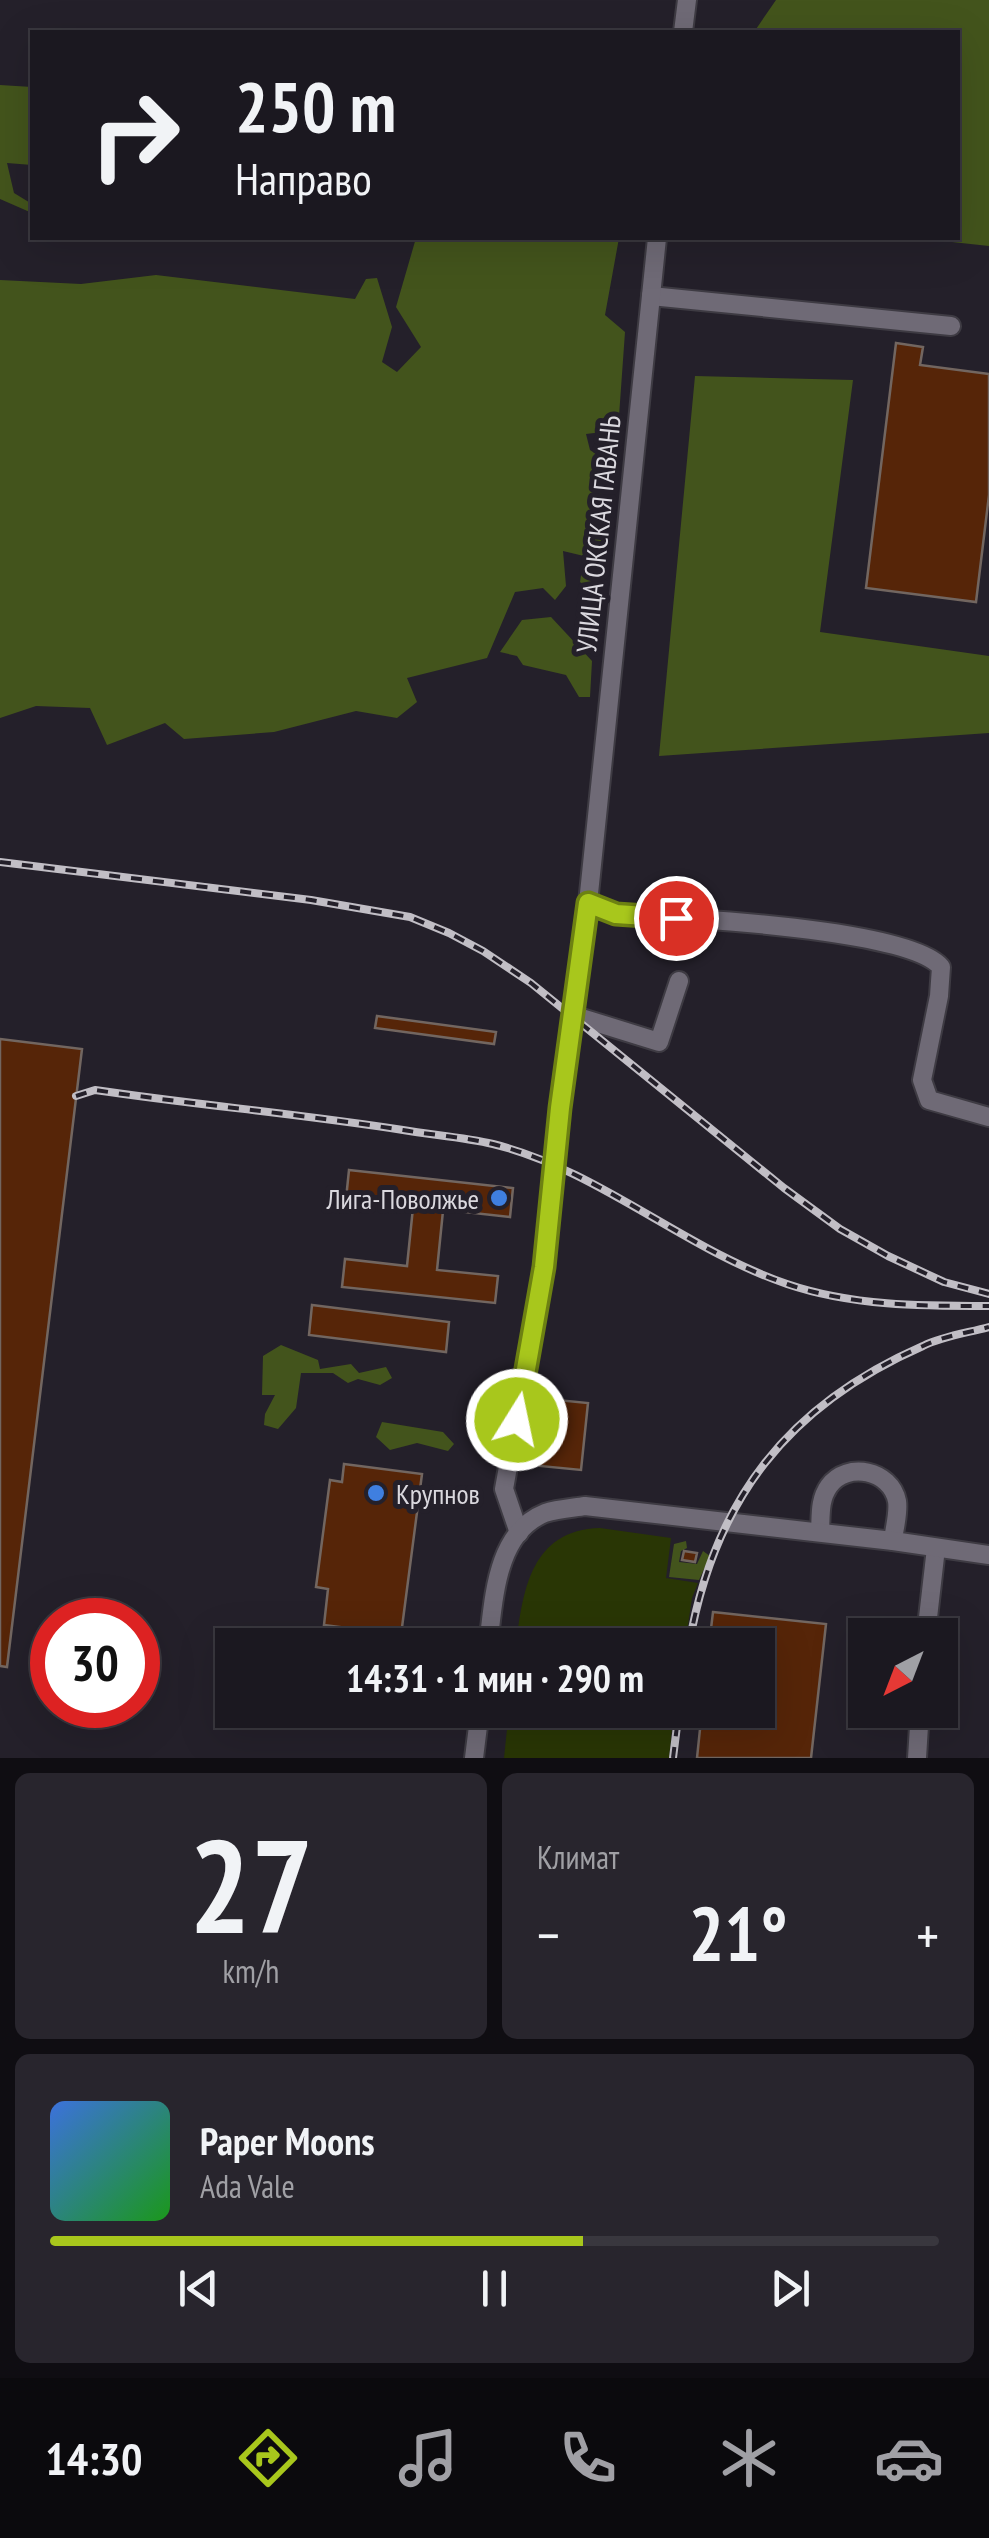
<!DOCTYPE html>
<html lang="ru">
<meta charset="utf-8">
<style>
body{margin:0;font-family:"PT Sans Narrow",sans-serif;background:#28252d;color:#f1f3f6;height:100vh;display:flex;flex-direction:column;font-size:38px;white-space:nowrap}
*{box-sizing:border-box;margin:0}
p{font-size:32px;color:#a0a0a5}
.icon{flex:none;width:55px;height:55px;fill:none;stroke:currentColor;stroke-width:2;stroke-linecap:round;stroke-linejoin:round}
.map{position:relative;height:1758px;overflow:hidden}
.panel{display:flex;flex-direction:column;gap:15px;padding:15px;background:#0f0d12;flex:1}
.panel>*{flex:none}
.guide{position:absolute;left:30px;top:30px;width:930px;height:210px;border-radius:0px;box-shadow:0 10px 40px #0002,0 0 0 2px #39373e;background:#1b1820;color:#f1f3f6;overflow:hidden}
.needle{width:65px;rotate:222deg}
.tools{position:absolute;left:848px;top:1618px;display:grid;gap:20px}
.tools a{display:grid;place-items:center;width:110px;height:110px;border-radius:0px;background:#1b1820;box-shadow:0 10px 40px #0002,0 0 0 2px #39373e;font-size:50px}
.speed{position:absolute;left:30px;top:1598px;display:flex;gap:20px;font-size:50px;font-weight:700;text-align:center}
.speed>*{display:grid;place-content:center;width:130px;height:130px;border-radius:50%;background:#1b1820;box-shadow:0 10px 40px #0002,0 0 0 2px #39373e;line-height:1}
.speed .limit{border:15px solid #d22;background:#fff;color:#111}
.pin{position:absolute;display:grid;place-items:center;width:85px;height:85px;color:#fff;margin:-42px;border:5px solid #fff;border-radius:50%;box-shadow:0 2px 10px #0007}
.me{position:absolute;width:110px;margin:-55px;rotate:10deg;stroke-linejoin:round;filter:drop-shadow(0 0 8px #0008)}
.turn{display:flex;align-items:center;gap:35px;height:210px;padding:0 40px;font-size:45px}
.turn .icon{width:130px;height:130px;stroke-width:2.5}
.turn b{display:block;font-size:70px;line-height:85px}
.big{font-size:75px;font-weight:700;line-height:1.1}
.panel .widget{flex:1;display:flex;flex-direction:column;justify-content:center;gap:15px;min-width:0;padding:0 35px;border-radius:15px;background:#28252d}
.panel .dial{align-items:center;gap:0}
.dial b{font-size:130px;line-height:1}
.song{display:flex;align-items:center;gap:30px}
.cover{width:120px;height:120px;border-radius:15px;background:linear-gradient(135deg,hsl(220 70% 55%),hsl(120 70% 35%))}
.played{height:10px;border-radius:5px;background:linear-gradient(90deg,#a8c71c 60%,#39373e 60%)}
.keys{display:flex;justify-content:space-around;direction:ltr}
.heat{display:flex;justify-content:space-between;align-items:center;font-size:55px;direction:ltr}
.panel .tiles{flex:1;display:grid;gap:15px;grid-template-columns:1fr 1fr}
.widget:last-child{grid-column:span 2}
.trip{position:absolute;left:215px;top:1628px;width:560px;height:100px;border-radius:0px;background:#1b1820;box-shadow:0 10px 40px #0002,0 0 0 2px #39373e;font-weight:700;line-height:100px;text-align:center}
.dock{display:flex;height:160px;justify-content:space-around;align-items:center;background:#0b0a0d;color:#a0a0a5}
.dock .icon{width:70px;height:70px}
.dock .selected{color:#a8c71c}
.dock b{font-size:45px;color:#f1f3f6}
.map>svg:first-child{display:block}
.green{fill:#293605}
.forest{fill:#43541c}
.building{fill:#562508;stroke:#726660;stroke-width:2.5}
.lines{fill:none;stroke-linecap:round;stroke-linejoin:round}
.minor-casing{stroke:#3e3b43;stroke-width:22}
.minor{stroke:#6f6a76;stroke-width:18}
.rail-casing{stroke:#c1bec5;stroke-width:8}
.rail{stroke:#24202a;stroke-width:4;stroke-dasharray:11;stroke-linecap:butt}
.route-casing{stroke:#6d8112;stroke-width:25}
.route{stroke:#a8c71c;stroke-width:18}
.shop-dot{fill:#3f7fe0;stroke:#24202a;stroke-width:4}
.labels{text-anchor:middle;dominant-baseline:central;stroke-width:10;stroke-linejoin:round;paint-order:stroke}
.street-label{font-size:28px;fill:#dad8de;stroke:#24202a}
.poi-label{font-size:28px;fill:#dad8de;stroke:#24202a;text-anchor:end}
</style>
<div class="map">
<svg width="989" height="1758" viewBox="0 0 989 1758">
<rect width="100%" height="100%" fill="#24202a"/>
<g class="green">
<path d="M600 1528 671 1538 666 1578 698 1583 692 1598 685 1645H516C523 1590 531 1530 600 1528Z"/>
<polygon points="509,1710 674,1710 669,1758 504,1758"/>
</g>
<g class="forest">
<polygon points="776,0 989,0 989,246 915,238 958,238 958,32 754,32"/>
<polygon points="0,85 32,87 32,165 7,163 14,193 32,204 32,213 0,199"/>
<polygon points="416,238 619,238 605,315 625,332 618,430 586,434 590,450 611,464 596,594 580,582 584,556 563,551 566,586 555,600 543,588 515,592 487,658 407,678 417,702 397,718 356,711 274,732 184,739 165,723 107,745 90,708 36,706 0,718 0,280 81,284 156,275 355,299 366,279 377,278 392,327 382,362 397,372 421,347 396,307"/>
<polygon points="695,376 853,380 820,632 989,656 989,733 659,756"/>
<polygon points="551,617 592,661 590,697 579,697 566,675 523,665 517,656 500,652 522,620"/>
<polygon points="281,1345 318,1360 320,1369 351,1364 359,1373 386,1367 392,1378 380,1385 358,1379 348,1383 333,1373 301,1373 296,1408 278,1429 264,1425 265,1414 275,1395 262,1395 263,1356"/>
<polygon points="382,1422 443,1432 454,1444 448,1451 417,1443 390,1450 376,1437"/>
<polygon points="686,1541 687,1548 681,1551 679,1562 697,1564 703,1551 710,1556 699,1580 669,1577 674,1544"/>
</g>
<g class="building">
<polygon points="896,343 923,347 920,365 989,374 989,495 976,602 866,588"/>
<polygon points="377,1016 496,1032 494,1044 375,1028"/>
<polygon points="0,1039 82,1049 7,1667 0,1666"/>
<polygon points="349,1170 513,1188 510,1217 464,1212 465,1204 444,1201 437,1270 498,1276 495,1303 342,1287 345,1259 407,1266 414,1198 394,1196 393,1204 346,1199"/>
<polygon points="312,1305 449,1322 446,1352 309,1335"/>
<polygon points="547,1399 588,1403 581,1470 540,1466"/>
<polygon points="344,1464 422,1474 401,1635 324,1625 328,1589 316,1587 330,1480 342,1482"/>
<polygon points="684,1551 697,1553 695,1562 682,1560"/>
<polygon points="713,1612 826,1624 811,1758 697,1758 702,1710 758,1710 758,1645 709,1645"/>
</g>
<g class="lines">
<g class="minor-casing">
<g id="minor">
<polyline points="683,32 687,0"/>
<polyline points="651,296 951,326"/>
<path d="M588 903C597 906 607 912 617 914 641 919 669 917 694 919 741 922 913 934 941 967L939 996 922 1080 929 1100 989 1117"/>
<polyline points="572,1015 659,1042 679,981"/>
<path d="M820 1532C821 1516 819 1500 829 1486 847 1461 891 1470 897 1501 899 1513 894 1529 893 1541"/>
<polyline points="519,1533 504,1489 544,1267 560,1108 588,903 657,238"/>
<polyline points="926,1635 936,1548"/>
<path d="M488 1645C494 1601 495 1533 545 1513 557 1509 572 1508 585 1506L893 1541 989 1555"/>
<polyline points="474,1758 480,1710"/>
<polyline points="917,1758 920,1710"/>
</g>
</g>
<use href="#minor" class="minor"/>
<g class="rail-casing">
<g id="rail">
<polyline points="0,862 311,900 410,917 449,933 483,951 531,983 784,1188 840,1229 888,1256 944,1282 989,1294"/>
<path d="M76 1096 95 1090C197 1105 300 1114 403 1130 432 1135 464 1137 493 1144 599 1170 684 1249 787 1284 852 1306 921 1306 989 1306"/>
<path d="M689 1645C714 1500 788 1405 923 1346 943 1336 967 1333 989 1327"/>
<polyline points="673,1758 679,1710"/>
</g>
</g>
<use href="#rail" class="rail"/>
</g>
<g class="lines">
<g class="route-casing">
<polyline id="route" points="517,1420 544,1267 560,1108 588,903 616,914 676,918"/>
</g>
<use href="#route" class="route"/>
</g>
<g class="shop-dot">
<circle cx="499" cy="1198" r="10"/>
<circle cx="376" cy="1493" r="10"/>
</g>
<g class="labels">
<g class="street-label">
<text transform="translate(598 534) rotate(-84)">УЛИЦА ОКСКАЯ ГАВАНЬ</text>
</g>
<g class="poi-label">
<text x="479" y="1198">Лига-Поволжье</text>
<text x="396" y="1493" text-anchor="start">Крупнов</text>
</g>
</g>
</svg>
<div class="tools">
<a><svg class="needle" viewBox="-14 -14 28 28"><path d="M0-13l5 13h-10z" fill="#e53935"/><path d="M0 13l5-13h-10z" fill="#a0a0a5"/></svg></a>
</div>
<div class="speed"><div class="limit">30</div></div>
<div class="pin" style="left:676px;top:918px;background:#d93025"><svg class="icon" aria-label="arrive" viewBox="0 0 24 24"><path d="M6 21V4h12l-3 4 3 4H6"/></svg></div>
<svg class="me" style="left:517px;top:1420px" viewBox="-20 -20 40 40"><circle r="17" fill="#a8c71c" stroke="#fff" stroke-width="3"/><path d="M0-11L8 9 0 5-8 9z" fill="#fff"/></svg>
<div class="trip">14:31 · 1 мин · 290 m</div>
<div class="guide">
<div class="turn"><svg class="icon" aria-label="right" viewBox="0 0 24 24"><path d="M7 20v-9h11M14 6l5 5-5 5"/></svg><div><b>250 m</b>Направо</div></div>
</div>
</div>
<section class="panel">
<div class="tiles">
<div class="widget dial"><b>27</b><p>km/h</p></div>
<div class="widget"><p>Климат</p>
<div class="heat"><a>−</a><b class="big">21°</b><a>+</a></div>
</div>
<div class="widget">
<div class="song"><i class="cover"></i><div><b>Paper Moons</b><p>Ada Vale</p></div></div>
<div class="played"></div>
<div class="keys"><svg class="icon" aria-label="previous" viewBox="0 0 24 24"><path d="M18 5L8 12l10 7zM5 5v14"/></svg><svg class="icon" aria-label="pause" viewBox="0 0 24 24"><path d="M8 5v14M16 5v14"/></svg><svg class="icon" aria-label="next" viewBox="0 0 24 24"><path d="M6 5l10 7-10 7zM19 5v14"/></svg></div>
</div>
</div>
</section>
<nav class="dock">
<b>14:30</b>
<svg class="icon selected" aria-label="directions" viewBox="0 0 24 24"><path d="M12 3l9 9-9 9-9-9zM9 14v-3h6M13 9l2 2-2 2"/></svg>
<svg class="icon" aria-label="music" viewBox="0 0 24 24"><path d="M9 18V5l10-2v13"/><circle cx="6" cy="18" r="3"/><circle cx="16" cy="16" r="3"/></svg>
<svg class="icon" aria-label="phone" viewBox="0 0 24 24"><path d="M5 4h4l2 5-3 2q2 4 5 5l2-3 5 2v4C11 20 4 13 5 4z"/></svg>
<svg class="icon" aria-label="climate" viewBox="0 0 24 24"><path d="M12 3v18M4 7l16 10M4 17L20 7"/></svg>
<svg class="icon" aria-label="car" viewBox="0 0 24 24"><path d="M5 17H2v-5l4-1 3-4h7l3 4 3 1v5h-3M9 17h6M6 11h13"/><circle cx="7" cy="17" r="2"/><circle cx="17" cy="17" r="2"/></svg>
</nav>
